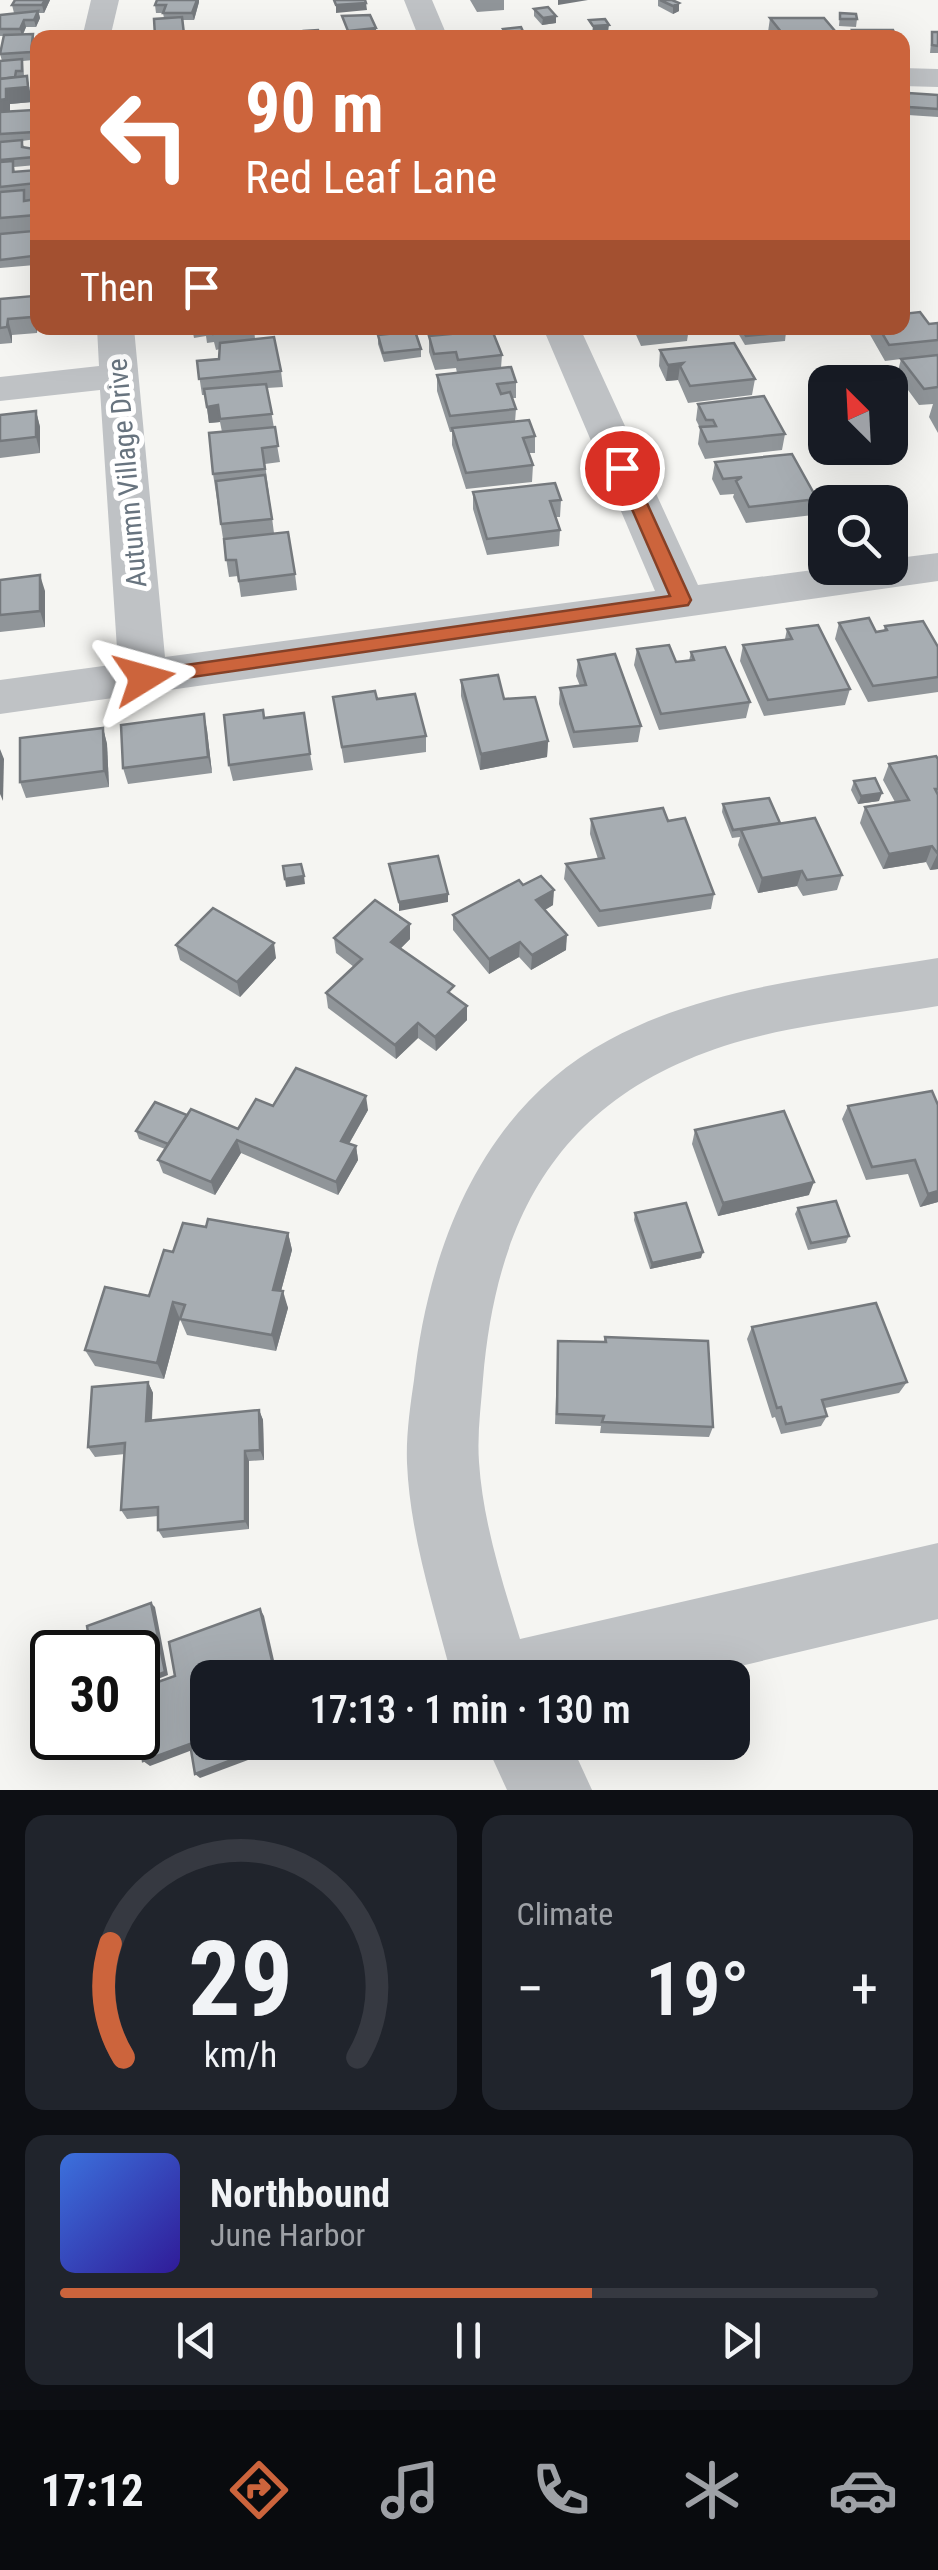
<!DOCTYPE html>
<meta charset="utf-8">
<style>
body{margin:0;font-family:"Roboto Condensed",sans-serif;background:#20242c;color:#f1f3f6;height:100vh;display:flex;flex-direction:column;font-size:38px;white-space:nowrap}
*{box-sizing:border-box;margin:0}
p{font-size:32px;color:#9ea1a6}
.icon{flex:none;width:55px;height:55px;fill:none;stroke:currentColor;stroke-width:2;stroke-linecap:round;stroke-linejoin:round}
.map{position:relative;height:1790px;overflow:hidden}
.side{display:flex;flex-direction:column;gap:25px;padding:25px;background:#0d0f14;flex:1}
.side>*{flex:none}
.guide{position:absolute;left:30px;top:30px;width:880px;height:305px;border-radius:20px;box-shadow:0 10px 40px #0002;background:#cc643c;color:#fff;overflow:hidden}
.needle{width:65px;rotate:336deg}
.fabs{position:absolute;left:808px;top:365px;display:grid;gap:20px}
.fabs a{display:grid;place-items:center;width:100px;height:100px;border-radius:20px;background:#171b24;box-shadow:0 10px 40px #0002;font-size:50px}
.speed{position:absolute;left:30px;top:1630px;display:flex;gap:20px;font-size:50px;font-weight:700;text-align:center}
.speed>*{display:grid;place-content:center;width:130px;height:130px;border-radius:50%;background:#171b24;box-shadow:0 10px 40px #0002;line-height:1}
.speed .limit{border:5px solid #111;border-radius:15px;background:#fff;color:#111}
.pin{position:absolute;display:grid;place-items:center;width:85px;height:85px;color:#fff;margin:-42px;border:5px solid #fff;border-radius:50%;box-shadow:0 2px 10px #0007}
.me{position:absolute;width:110px;margin:-55px;rotate:82deg;stroke-linejoin:round;filter:drop-shadow(0 0 8px #0008)}
.turn{display:flex;align-items:center;gap:35px;height:210px;padding:0 50px;font-size:45px}
.turn .icon{width:130px;height:130px;stroke-width:2.5}
.turn b{display:block;font-size:70px;line-height:85px}
.then{display:flex;align-items:center;height:95px;padding:0 50px;background:#0003;gap:20px;font-size:38px}
.big{font-size:75px;font-weight:600;line-height:1.1}
.side .card{flex:1;display:flex;flex-direction:column;justify-content:center;gap:15px;min-width:0;padding:0 35px;border-radius:20px;background:#20242c}
.side .dial{align-items:center;gap:0}
.dial svg{height:260px;overflow:visible;fill:none;stroke:#363941;stroke-width:7;stroke-linecap:round;text-anchor:middle}
.dial text{fill:#f1f3f6;stroke:none}
.song{display:flex;align-items:center;gap:30px}
.cover{width:120px;height:120px;border-radius:15px;background:linear-gradient(135deg,hsl(220 70% 55%),hsl(250 70% 35%))}
.played{height:10px;border-radius:5px;background:linear-gradient(90deg,#cc643c 65%,#363941 65%)}
.keys{display:flex;justify-content:space-around;direction:ltr}
.heat{display:flex;justify-content:space-between;align-items:center;font-size:55px;direction:ltr}
.side .tiles{flex:1;display:grid;gap:25px;grid-template-columns:1fr 1fr}
.card:last-child{grid-column:span 2}
.trip{position:absolute;left:190px;top:1660px;width:560px;height:100px;border-radius:20px;background:#171b24;box-shadow:0 10px 40px #0002;font-weight:600;line-height:100px;text-align:center}
.dock{display:flex;height:160px;justify-content:space-around;align-items:center;background:#090b0e;color:#9ea1a6}
.dock .icon{width:70px;height:70px}
.dock .active{color:#cc643c}
.dock b{font-size:45px;color:#f1f3f6}
.map>svg:first-child{display:block}
.lines{fill:none;stroke-linecap:round;stroke-linejoin:round}
.street{fill:#bfc2c5;fill-rule:evenodd}
.wall{fill:#909599}
.shaded-wall{fill:#75797d}
.building{fill:#a7adb2;stroke:#75797d;stroke-width:2.5}
.route{fill:#cc643c;stroke:#854127;stroke-width:2.5}
.labels{text-anchor:middle;dominant-baseline:central;stroke-width:10;stroke-linejoin:round;paint-order:stroke}
.far-street-label{font-size:28px;fill:#68747f;stroke:#fff}
</style>
<div class="map">
<svg width="938" height="1790" viewBox="0 0 938 1790">
<rect width="100%" height="100%" fill="#f5f5f2"/>
<g class="lines">
<g class="street">
<polygon points="91,0 119,0 110,38 82,38"/>
<polygon points="404,0 432,0 448,38 419,38"/>
<polygon points="902,68 938,69 938,87 902,86"/>
<polygon points="97,328 134,328 165,657 655,591 543,328 580,328 698,585 828,568 890,568 890,559 938,553 938,581 0,714 0,680 118,664 100,390 0,401 0,377 99,366"/>
<path d="M938 958V1006C855 1020 765 1026 687 1060 547 1119 495 1234 483 1379 481 1406 477 1434 479 1462 483 1522 502 1581 520 1639L938 1543V1619L690 1678H452C434 1607 410 1536 407 1463 406 1436 410 1407 414 1380 429 1245 483 1107 609 1040 709 986 828 976 938 958Z"/>
<polygon points="485,1742 570,1742 592,1790 507,1790"/>
</g>
</g>
<g class="wall">
<polygon points="15,0 50,0 44,13 39,13 40,18 36,27 26,27 23,35 35,42 33,60 23,61 24,76 27,76 32,102 10,104 10,112 35,117 36,139 22,141 24,147 34,149 36,165 14,167 15,172 37,170 38,199 26,200 36,199 38,230 0,234 0,61 2,61 0,54 4,36 0,36 0,15 14,13 12,5"/>
<polygon points="470,0 504,0 504,10 477,12"/>
<polygon points="658,0 672,0 679,11 673,14 658,6"/>
<polygon points="199,2 194,20 183,20 185,38 155,38 164,18 163,13 156,13 155,5"/>
<polygon points="534,9 556,16 556,23 542,25 534,16"/>
<polygon points="840,13 857,19 856,27 839,26"/>
<polygon points="770,18 835,31 834,38 772,38 768,32"/>
<polygon points="932,32 938,32 938,53 930,53"/>
<polygon points="908,93 938,95 938,117 908,115 906,101"/>
<polygon points="0,234 35,239 35,265 0,268"/>
<polygon points="33,296 38,312 37,333 12,335 12,343 0,344 0,299"/>
<polygon points="938,323 938,433 929,417 933,404 919,405 897,375 901,359 885,361 869,333 870,328 902,328"/>
<polygon points="192,328 254,328 255,339 281,371 283,387 267,388 280,462 265,464 274,533 295,574 297,590 241,597 238,576 229,577 213,474 222,432 220,422 209,423 205,395 202,395 197,361 219,359 220,349 216,350 214,342 207,343 206,336 194,338"/>
<polygon points="633,328 689,328 687,341 641,346"/>
<polygon points="735,328 783,328 786,332 785,341 745,345"/>
<polygon points="378,335 421,349 421,357 384,362 378,344"/>
<polygon points="429,336 502,355 501,368 516,382 516,398 512,398 516,409 515,422 535,436 535,453 529,453 533,465 532,482 466,489 452,445 452,432 450,432 437,391 437,375 457,373 456,368 435,370 429,352"/>
<polygon points="660,350 755,379 752,395 688,403 678,380 666,381 659,366"/>
<polygon points="698,404 785,434 782,450 705,459 698,444 700,428 696,420"/>
<polygon points="36,411 40,427 40,453 0,458 0,415"/>
<polygon points="715,462 817,499 813,515 746,523 733,497 734,494 720,495 712,479"/>
<polygon points="473,492 561,500 560,517 556,517 560,530 559,546 487,555 473,509"/>
<polygon points="0,580 45,591 45,627 0,632"/>
<polygon points="839,623 876,632 884,630 885,626 938,647 938,692 868,702 835,639"/>
<polygon points="787,629 850,689 845,705 764,716 740,661 743,645 785,639"/>
<polygon points="637,649 676,662 689,661 691,652 750,702 746,718 659,730 634,665"/>
<polygon points="578,660 641,726 638,742 573,748 559,704 560,688 580,686 576,676"/>
<polygon points="461,680 504,699 548,741 547,757 480,770 461,696"/>
<polygon points="333,697 377,699 426,736 426,752 344,763"/>
<polygon points="264,718 310,754 313,770 233,781 229,765"/>
<polygon points="103,728 107,744 109,787 26,798 20,782"/>
<polygon points="207,730 212,773 128,784 123,768"/>
<polygon points="938,759 938,869 930,870 926,862 883,869 860,823 865,807 895,802 883,780 889,764"/>
<polygon points="854,781 879,801 858,804 851,790"/>
<polygon points="723,804 780,824 842,875 837,890 803,896 797,886 758,893 738,845 740,837 732,838 722,812"/>
<polygon points="591,819 668,821 714,894 711,909 598,927 564,879 566,864 598,859 590,834"/>
<polygon points="523,885 553,905 545,910 566,950 531,970 519,957 489,974 453,930 453,915"/>
<polygon points="334,938 410,939 400,949 454,997 467,1020 436,1051 418,1038 396,1059 328,1008 326,993 354,967 336,953"/>
<polygon points="176,945 276,958 240,997 180,960"/>
<polygon points="938,1105 938,1202 920,1207 908,1174 866,1180 842,1119 848,1106"/>
<polygon points="273,1106 368,1110 349,1144 356,1146 358,1160 338,1195 241,1153 215,1195 163,1173 158,1160 165,1149 139,1139 136,1131 187,1115 238,1129"/>
<polygon points="695,1130 809,1195 718,1216 692,1144"/>
<polygon points="798,1208 849,1236 846,1243 808,1250 795,1214"/>
<polygon points="635,1213 701,1258 650,1269 634,1220"/>
<polygon points="206,1227 288,1233 292,1250 281,1291 288,1308 276,1351 187,1335 180,1319 164,1379 95,1366 85,1350 149,1296 173,1252"/>
<polygon points="752,1327 907,1382 899,1393 825,1408 827,1416 821,1426 781,1434 775,1417 772,1418 747,1339"/>
<polygon points="605,1337 713,1427 709,1437 600,1433 601,1426 555,1424 558,1341 604,1342"/>
<polygon points="148,1382 153,1393 152,1421 259,1410 263,1420 264,1460 249,1461 249,1529 163,1538 158,1530 158,1516 127,1519 121,1510 125,1454 95,1457 88,1447"/>
</g>
<g class="shaded-wall">
<polygon points="45,0 50,0 44,13 42,5"/>
<polygon points="197,0 199,0 199,2 194,20 192,13"/>
<polygon points="558,0 588,0 558,5"/>
<polygon points="366,3 367,10 336,13 336,5"/>
<polygon points="679,3 679,11 673,14 673,6"/>
<polygon points="38,11 40,18 36,27 34,20"/>
<polygon points="556,16 556,23 542,25 543,18"/>
<polygon points="24,20 26,27 22,36 20,29"/>
<polygon points="609,25 608,32 592,34 593,26"/>
<polygon points="376,28 376,36 348,38 348,31"/>
<polygon points="33,34 35,42 33,60 31,52"/>
<polygon points="27,76 32,102 10,104 10,114 0,115 0,100 6,89"/>
<polygon points="33,296 38,312 37,333 32,317"/>
<polygon points="8,319 12,335 12,343 7,327"/>
<polygon points="683,363 680,366 678,380 666,381 668,365"/>
<polygon points="218,405 220,422 209,423 207,407"/>
<polygon points="36,411 40,427 40,453 36,437"/>
<polygon points="40,575 45,591 45,627 40,611"/>
<polygon points="204,714 207,730 212,773 208,757"/>
<polygon points="103,728 107,744 109,787 104,771"/>
<polygon points="548,741 547,757 480,770 481,754"/>
<polygon points="0,749 4,759 3,801 0,794"/>
<polygon points="882,793 879,801 858,804 861,796"/>
<polygon points="932,846 926,862 883,869 889,854"/>
<polygon points="938,854 938,869 930,870 937,855"/>
<polygon points="802,871 797,886 758,893 762,878"/>
<polygon points="304,876 305,884 286,887 285,879"/>
<polygon points="554,890 553,905 536,915 536,900"/>
<polygon points="448,894 448,902 399,911 399,902"/>
<polygon points="410,924 410,939 392,957 391,942"/>
<polygon points="567,935 566,950 531,970 532,955"/>
<polygon points="520,942 519,957 489,974 489,959"/>
<polygon points="274,943 276,958 240,997 237,982"/>
<polygon points="467,1006 467,1020 436,1051 435,1037"/>
<polygon points="418,1023 418,1038 396,1059 395,1045"/>
<polygon points="366,1096 368,1110 343,1154 341,1141"/>
<polygon points="237,1140 241,1153 215,1195 211,1182"/>
<polygon points="356,1146 358,1160 338,1195 336,1182"/>
<polygon points="814,1182 809,1195 718,1216 723,1203"/>
<polygon points="938,1191 938,1202 920,1207 928,1194"/>
<polygon points="288,1233 292,1250 277,1306 273,1290"/>
<polygon points="703,1252 701,1258 650,1269 652,1263"/>
<polygon points="283,1291 288,1308 276,1351 272,1335"/>
<polygon points="173,1302 180,1319 164,1379 157,1363"/>
<polygon points="148,1382 153,1393 151,1432 146,1421"/>
<polygon points="259,1410 263,1420 264,1460 260,1450"/>
<polygon points="245,1451 249,1461 249,1529 245,1521"/>
<polygon points="151,1603 155,1607 168,1675 138,1687"/>
<polygon points="260,1609 264,1616 278,1678 276,1678"/>
<polygon points="278,1742 293,1743 200,1778 195,1774"/>
<polygon points="190,1744 195,1749 150,1766 143,1761"/>
</g>
<g class="building">
<polygon points="15,0 45,0 42,5 12,5"/>
<polygon points="157,0 197,0 192,13 163,13 166,5 155,5"/>
<polygon points="334,0 365,0 366,3 336,5"/>
<polygon points="660,0 672,0 679,3 673,6"/>
<polygon points="548,7 556,16 543,18 534,9"/>
<polygon points="38,11 34,20 24,20 20,29 0,29 0,15"/>
<polygon points="840,13 856,14 857,19 840,19"/>
<polygon points="370,15 376,28 348,31 342,16"/>
<polygon points="182,17 184,34 155,36 154,19"/>
<polygon points="770,18 824,18 835,31 816,33 820,38 786,38"/>
<polygon points="605,19 609,25 593,26 589,20"/>
<polygon points="521,27 526,38 495,38 507,36 503,29"/>
<polygon points="318,30 320,36 306,37 304,31"/>
<polygon points="852,30 893,30 896,38 855,38"/>
<polygon points="932,32 938,32 938,46 932,45"/>
<polygon points="33,34 31,52 0,54 4,35"/>
<polygon points="380,34 382,38 349,38 348,36"/>
<polygon points="693,35 695,38 655,38"/>
<polygon points="22,59 22,71 16,71 15,77 0,79 0,61"/>
<polygon points="27,76 28,87 6,89 6,99 0,100 0,79"/>
<polygon points="908,93 938,95 938,109 909,107"/>
<polygon points="33,110 34,132 0,134 0,112"/>
<polygon points="22,140 22,147 34,149 34,157 0,160 0,142"/>
<polygon points="13,161 13,172 37,170 37,183 0,187 0,162"/>
<polygon points="24,190 24,201 36,199 36,215 0,218 0,192"/>
<polygon points="33,231 33,256 0,260 0,234"/>
<polygon points="33,296 32,317 8,319 7,327 0,328 0,299"/>
<polygon points="920,312 929,324 938,323 938,340 889,345 879,328 902,328 902,314"/>
<polygon points="212,328 254,328 254,330 213,334"/>
<polygon points="741,328 783,328 786,332 746,336"/>
<polygon points="492,330 502,355 458,360 456,352 434,354 429,336"/>
<polygon points="415,331 421,349 383,353 378,335"/>
<polygon points="274,337 281,371 199,379 197,361 219,359 220,343"/>
<polygon points="734,343 755,379 690,386 680,366 683,363 668,365 660,350"/>
<polygon points="938,355 938,387 924,389 901,359"/>
<polygon points="511,367 516,382 497,384 501,394 510,392 516,409 450,416 437,375"/>
<polygon points="266,384 272,414 220,419 218,405 207,407 204,389"/>
<polygon points="764,396 785,434 707,442 700,427 716,426 713,420 706,420 698,404"/>
<polygon points="36,411 36,437 0,441 0,415"/>
<polygon points="529,420 535,436 523,438 533,465 466,473 452,428"/>
<polygon points="275,427 278,446 262,448 265,469 213,474 209,433"/>
<polygon points="792,454 817,499 749,507 736,481 742,477 723,479 715,462"/>
<polygon points="265,475 272,519 221,524 216,481"/>
<polygon points="555,483 561,500 550,501 560,530 487,539 473,492"/>
<polygon points="288,532 295,574 239,581 236,560 226,560 224,539"/>
<polygon points="40,575 40,611 0,615 0,580"/>
<polygon points="869,618 876,632 887,630 885,626 923,621 938,647 938,677 873,686 839,623"/>
<polygon points="818,625 850,689 768,700 743,645 792,639 787,629"/>
<polygon points="669,645 676,662 694,660 691,652 725,647 750,702 661,714 637,649"/>
<polygon points="615,654 641,726 574,732 560,688 586,685 578,660"/>
<polygon points="498,675 504,699 535,697 548,741 481,754 461,680"/>
<polygon points="375,691 377,699 415,694 426,736 342,747 333,697"/>
<polygon points="263,710 264,718 304,713 310,754 229,765 224,715"/>
<polygon points="204,714 208,757 123,768 121,725"/>
<polygon points="103,728 104,771 20,782 20,738"/>
<polygon points="936,756 938,759 938,789 935,789 938,795 938,854 932,846 889,854 865,807 909,800 889,764"/>
<polygon points="875,778 882,793 861,796 854,781"/>
<polygon points="769,798 780,823 733,830 723,804"/>
<polygon points="663,808 668,821 685,818 714,894 600,911 566,864 604,858 591,819"/>
<polygon points="815,818 842,875 807,880 802,871 762,878 741,830"/>
<polygon points="438,856 448,894 399,902 389,864"/>
<polygon points="301,864 304,876 285,879 283,866"/>
<polygon points="541,876 554,890 536,900 567,935 532,955 520,942 489,959 453,915 519,880 523,885"/>
<polygon points="375,900 410,924 391,942 454,986 448,992 467,1006 435,1037 418,1023 395,1045 326,993 362,959 334,938"/>
<polygon points="213,908 274,943 237,982 176,945"/>
<polygon points="296,1068 366,1096 341,1141 356,1146 336,1182 237,1140 211,1182 158,1160 191,1109 238,1129 256,1099 273,1106"/>
<polygon points="932,1091 938,1105 938,1191 928,1194 915,1160 872,1167 848,1106"/>
<polygon points="155,1102 187,1115 168,1144 136,1131"/>
<polygon points="784,1111 814,1182 723,1203 695,1130"/>
<polygon points="836,1201 849,1236 811,1243 798,1208"/>
<polygon points="686,1203 703,1252 652,1263 635,1213"/>
<polygon points="208,1219 288,1233 273,1290 283,1291 272,1335 180,1319 185,1305 173,1302 157,1363 85,1350 105,1287 149,1296 164,1250 173,1252 183,1223 206,1227"/>
<polygon points="876,1303 907,1382 822,1400 827,1416 786,1424 781,1407 777,1408 752,1327"/>
<polygon points="605,1337 708,1341 713,1427 602,1422 604,1416 557,1414 558,1341 606,1342"/>
<polygon points="148,1382 146,1421 259,1410 260,1450 245,1451 245,1521 158,1530 158,1507 121,1510 125,1443 88,1447 92,1387"/>
<polygon points="151,1603 165,1672 138,1682 138,1652 91,1652 87,1626"/>
<polygon points="260,1609 276,1678 208,1678 208,1742 278,1742 195,1774 190,1744 143,1761 138,1728 138,1689 175,1676 169,1642"/>
</g>
<polygon class="route" points="622,463 631,468 691,600 688,605 144,684 134,678 144,671 670,596 614,468"/>
<g class="labels">
<g class="far-street-label">
<text transform="translate(127 473) rotate(-95)">Autumn Village Drive</text>
</g>
</g>
</svg>
<div class="fabs">
<a><svg class="needle" viewBox="-14 -14 28 28"><path d="M0-13l5 13h-10z" fill="#e53935"/><path d="M0 13l5-13h-10z" fill="#9ea1a6"/></svg></a>
<a><svg class="icon" aria-label="search" viewBox="0 0 24 24"><circle cx="10" cy="10" r="6"/><path d="M15 15l6 6"/></svg></a>
</div>
<div class="speed"><div class="limit">30</div></div>
<div class="pin" style="left:622px;top:468px;background:#d93025"><svg class="icon" aria-label="arrive" viewBox="0 0 24 24"><path d="M6 21V4h12l-3 4 3 4H6"/></svg></div>
<svg class="me" style="left:144px;top:678px" viewBox="-20 -20 40 40"><path d="M0-17L14 15 0 8-14 15z" fill="#cc643c" stroke="#fff" stroke-width="4"/></svg>
<div class="trip">17:13 · 1 min · 130 m</div>
<div class="guide">
<div class="turn"><svg class="icon" aria-label="left" viewBox="0 0 24 24"><path d="M17 20v-9H6M10 6l-5 5 5 5"/></svg><div><b>90 m</b>Red Leaf Lane</div></div>
<div class="then">Then<svg class="icon" aria-label="arrive" viewBox="0 0 24 24"><path d="M6 21V4h12l-3 4 3 4H6"/></svg></div>
</div>
</div>
<section class="side">
<div class="tiles">
<div class="card dial"><svg viewBox="0 0 100 80">
<path d="M14 69A42 42 0 1 1 86 69"/>
<path d="M14 69A42 42 0 0 1 10 34" stroke="#cc643c"/>
<text x="50" y="56" font-size="32" font-weight="700">29</text>
<text x="50" y="72" font-size="11">km/h</text>
</svg></div>
<div class="card"><p>Climate</p>
<div class="heat"><a>−</a><b class="big">19°</b><a>+</a></div>
</div>
<div class="card">
<div class="song"><i class="cover"></i><div><b>Northbound</b><p>June Harbor</p></div></div>
<div class="played"></div>
<div class="keys"><svg class="icon" aria-label="previous" viewBox="0 0 24 24"><path d="M18 5L8 12l10 7zM5 5v14"/></svg><svg class="icon" aria-label="pause" viewBox="0 0 24 24"><path d="M8 5v14M16 5v14"/></svg><svg class="icon" aria-label="next" viewBox="0 0 24 24"><path d="M6 5l10 7-10 7zM19 5v14"/></svg></div>
</div>
</div>
</section>
<nav class="dock">
<b>17:12</b>
<svg class="icon active" aria-label="directions" viewBox="0 0 24 24"><path d="M12 3l9 9-9 9-9-9zM9 14v-3h6M13 9l2 2-2 2"/></svg>
<svg class="icon" aria-label="music" viewBox="0 0 24 24"><path d="M9 18V5l10-2v13"/><circle cx="6" cy="18" r="3"/><circle cx="16" cy="16" r="3"/></svg>
<svg class="icon" aria-label="phone" viewBox="0 0 24 24"><path d="M5 4h4l2 5-3 2q2 4 5 5l2-3 5 2v4C11 20 4 13 5 4z"/></svg>
<svg class="icon" aria-label="climate" viewBox="0 0 24 24"><path d="M12 3v18M4 7l16 10M4 17L20 7"/></svg>
<svg class="icon" aria-label="car" viewBox="0 0 24 24"><path d="M5 17H2v-5l4-1 3-4h7l3 4 3 1v5h-3M9 17h6M6 11h13"/><circle cx="7" cy="17" r="2"/><circle cx="17" cy="17" r="2"/></svg>
</nav>
